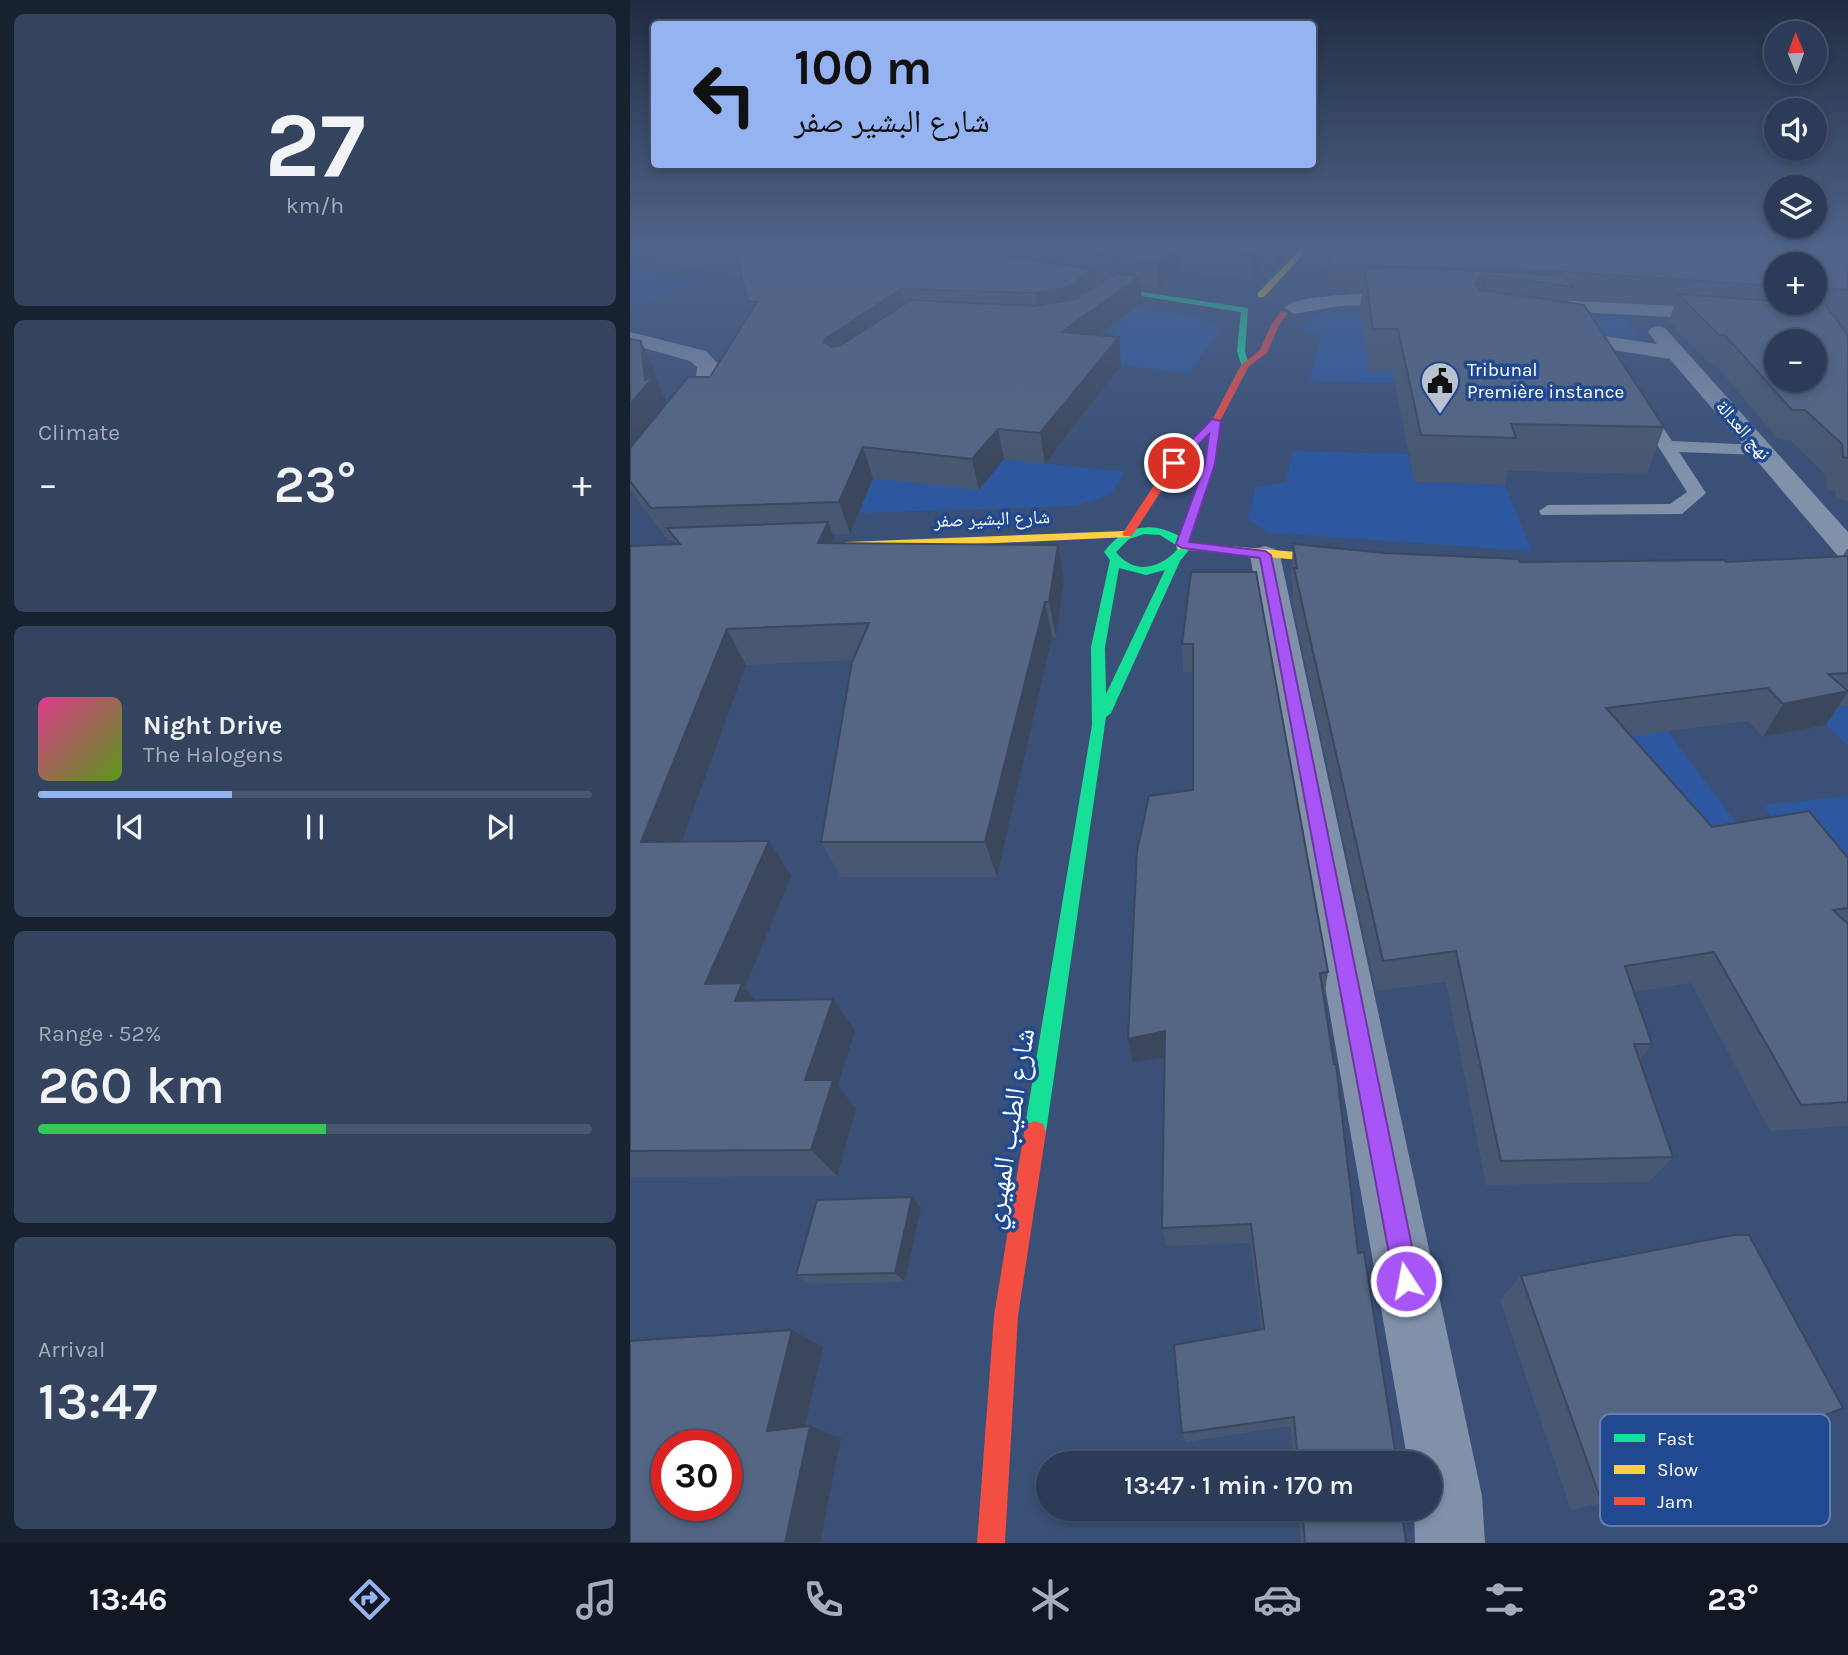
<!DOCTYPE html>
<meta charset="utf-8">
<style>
body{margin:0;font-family:Karla,"Noto Naskh Arabic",sans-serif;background:#34435e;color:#f1f3f6;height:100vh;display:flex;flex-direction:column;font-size:26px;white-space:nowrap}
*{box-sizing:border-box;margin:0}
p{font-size:23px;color:#a6adba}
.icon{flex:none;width:38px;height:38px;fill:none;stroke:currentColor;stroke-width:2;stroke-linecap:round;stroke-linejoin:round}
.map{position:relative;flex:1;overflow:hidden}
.drawer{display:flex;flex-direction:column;gap:14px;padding:14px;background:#182130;width:630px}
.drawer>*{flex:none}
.top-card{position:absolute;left:21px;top:21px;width:665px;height:147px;border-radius:7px;box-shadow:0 4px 10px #0003,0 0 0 2px #48566e;background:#95b2f1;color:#111;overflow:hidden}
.needle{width:46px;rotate:359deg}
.buttons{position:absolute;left:1134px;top:21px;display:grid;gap:14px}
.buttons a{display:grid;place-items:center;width:63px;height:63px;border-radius:50%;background:#2c3c58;box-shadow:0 4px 10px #0003,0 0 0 2px #48566e;font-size:35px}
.speed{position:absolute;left:21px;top:1430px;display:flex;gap:14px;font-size:35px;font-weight:700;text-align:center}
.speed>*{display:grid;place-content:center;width:91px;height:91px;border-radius:50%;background:#2c3c58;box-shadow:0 4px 10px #0003,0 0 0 2px #48566e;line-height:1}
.speed .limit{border:10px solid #d22;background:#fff;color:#111}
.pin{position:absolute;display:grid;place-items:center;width:60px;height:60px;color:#fff;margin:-30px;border:4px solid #fff;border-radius:50%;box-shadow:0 2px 7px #0007}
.me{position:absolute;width:77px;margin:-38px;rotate:349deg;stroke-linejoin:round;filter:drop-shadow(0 0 5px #0008)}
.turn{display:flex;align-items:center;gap:24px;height:147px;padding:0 28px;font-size:32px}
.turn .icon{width:91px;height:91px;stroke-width:2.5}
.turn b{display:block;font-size:49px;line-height:60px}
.big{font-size:52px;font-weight:600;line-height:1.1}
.drawer .tile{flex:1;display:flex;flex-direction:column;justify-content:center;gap:10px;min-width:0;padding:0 24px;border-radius:10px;background:#34435e}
.drawer .dial{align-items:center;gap:0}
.dial b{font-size:91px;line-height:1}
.song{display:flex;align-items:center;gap:21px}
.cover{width:84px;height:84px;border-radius:10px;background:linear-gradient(135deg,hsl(330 70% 55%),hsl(90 70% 35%))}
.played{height:7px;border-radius:4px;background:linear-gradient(90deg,#95b2f1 35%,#48566e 35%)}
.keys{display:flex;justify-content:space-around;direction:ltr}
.heat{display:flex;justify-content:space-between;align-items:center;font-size:38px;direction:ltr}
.charge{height:10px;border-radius:5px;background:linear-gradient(90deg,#34c759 52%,#48566e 0)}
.trip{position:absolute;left:406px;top:1451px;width:406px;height:70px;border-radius:35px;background:#2c3c58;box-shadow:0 4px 10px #0003,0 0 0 2px #48566e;font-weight:600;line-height:70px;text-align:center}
.dock{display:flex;height:112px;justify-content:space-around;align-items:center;background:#121823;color:#a6adba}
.dock .icon{width:49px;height:49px}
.dock .on{color:#95b2f1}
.dock b{font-size:32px;color:#f1f3f6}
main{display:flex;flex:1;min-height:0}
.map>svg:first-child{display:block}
.green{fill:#2d58a0}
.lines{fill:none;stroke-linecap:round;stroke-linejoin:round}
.lane{fill:#8191a9;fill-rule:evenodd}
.street{fill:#8191a9;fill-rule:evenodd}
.fast{fill:#16e098;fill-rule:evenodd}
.slow{fill:#ffcf43;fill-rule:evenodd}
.jam{fill:#f24e42;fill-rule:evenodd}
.wall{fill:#485872;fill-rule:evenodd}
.shaded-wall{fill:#3b475c}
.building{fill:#546684;stroke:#3b475c;stroke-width:2;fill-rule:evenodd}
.route{fill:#a855f7;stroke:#6d37a1;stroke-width:2}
.labels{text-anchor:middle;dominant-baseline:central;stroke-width:7;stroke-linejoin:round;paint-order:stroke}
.far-poi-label{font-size:19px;fill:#fff;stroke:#21498f;text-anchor:start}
.far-street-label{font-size:19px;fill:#fff;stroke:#21498f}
.near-street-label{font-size:28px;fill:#fff;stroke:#21498f}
.key{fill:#21498f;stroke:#6480b1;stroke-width:2}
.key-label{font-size:19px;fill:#fff}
</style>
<main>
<section class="drawer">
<div class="tile dial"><b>27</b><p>km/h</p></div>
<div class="tile"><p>Climate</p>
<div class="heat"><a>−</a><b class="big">23°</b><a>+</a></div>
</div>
<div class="tile">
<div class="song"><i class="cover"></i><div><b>Night Drive</b><p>The Halogens</p></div></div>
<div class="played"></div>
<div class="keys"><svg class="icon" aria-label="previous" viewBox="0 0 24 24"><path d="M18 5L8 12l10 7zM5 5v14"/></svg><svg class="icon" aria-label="pause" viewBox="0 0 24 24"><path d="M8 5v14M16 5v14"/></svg><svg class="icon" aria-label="next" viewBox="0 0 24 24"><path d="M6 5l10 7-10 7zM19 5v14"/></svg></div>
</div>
<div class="tile"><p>Range · 52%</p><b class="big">260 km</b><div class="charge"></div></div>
<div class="tile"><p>Arrival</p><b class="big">13:47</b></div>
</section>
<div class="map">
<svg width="1218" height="1543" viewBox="0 0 1218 1543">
<rect width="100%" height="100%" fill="#3a5076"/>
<g class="green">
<polygon points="0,270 0,269 67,281 9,305 0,304"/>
<polygon points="788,305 994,317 1011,340 785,309"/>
<polygon points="505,307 570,318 588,327 588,332 561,373 462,362 498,312"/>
<polygon points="706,311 912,341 736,345 739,371 763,372 765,383 679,382 690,337 671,329 682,316"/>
<polygon points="261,402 374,459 495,472 480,495 445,506 229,513 242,480"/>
<polygon points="663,451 778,454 784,482 875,485 902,551 639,533 618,520 625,488 656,482"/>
<polygon points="956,650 1024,713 1126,849 1064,859"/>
<polygon points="1218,706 1218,746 1179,708"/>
<polygon points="1218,796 1218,918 1133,805"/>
</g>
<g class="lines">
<polygon class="lane" points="1012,403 1018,405 1042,441 1130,445 1139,450 1130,455 1049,452 1076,493 1052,514 911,515 909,511 918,505 1040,504 1057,492 1004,408"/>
<g class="street">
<path d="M783 293 793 299 790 303 710 306 664 314 654 308C667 292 760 294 783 293Z"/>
<polygon points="902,299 1094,308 1101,310 1104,314 1101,318 1094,320 895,309 892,305 895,301"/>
<polygon points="1028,326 1035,328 1218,532 1218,559 1208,556 1040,359 926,341 919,339 916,335 919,331 926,329 1027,344 1018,332 1021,328"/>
<polygon points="0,332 76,351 89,365 88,379 85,384 9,484 0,486 0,461 66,378 67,367 60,361 0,344"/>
<polygon points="635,546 645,549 650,555 852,1496 855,1543 785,1543 784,1508 800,1508 800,1463 778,1463 620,555 625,549"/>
</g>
<g class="fast">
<polygon points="458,284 618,308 615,351 619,365 612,367 607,351 611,312 461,288"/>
<path d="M586 418 591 421 585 464 558 544 559 550 550 561 481 713 476 717 416 1132 413 1140 405 1143 397 1140 394 1132 462 725 461 647 480 560 474 552C493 526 521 520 549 536L575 464 581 421ZM514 534 530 535 546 545 547 550C529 569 504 575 486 552L499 539ZM489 568 516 575 535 570 476 694 475 647Z"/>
</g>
<g class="slow">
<polygon points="673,247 680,247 634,297 628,297 628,293"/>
<polygon points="495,531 501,535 499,537 217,550 211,546 217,542"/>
<polygon points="552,542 713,556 719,560 713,564 548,549 548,543"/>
</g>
<g class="jam">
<polygon points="651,311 658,313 649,325 637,353 619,366 589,423 548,465 502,536 494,536 492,534 540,461 582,420 611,365 630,350 641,325"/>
<polygon points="405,1121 413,1124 416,1132 388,1316 375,1543 347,1543 364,1316 394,1132 397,1124"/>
</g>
</g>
<g class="wall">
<path d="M0 247H663L647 264 633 263 621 280 551 271 529 288 510 285 512 302 468 335 489 337 491 365 415 464 374 459 349 490 243 478 220 534H202L206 544 428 545 434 581 426 637H422L367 877H211L191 842 223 660 116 665 52 842 161 876 115 988 126 1000 225 1031 208 1085 226 1109 207 1176 0 1177V546L46 544 44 540H38L0 490V339L25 372 27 381 37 403 80 377 122 311 111 276 0 258ZM466 278 475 280 467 285Z"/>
<path d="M673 247H1218V501L1206 498 1205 490 1197 488 1196 475 1160 440 1148 439 1084 363H1078L1039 321 1044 306 940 299 939 303 1034 427 1017 474 878 471 875 485 784 482 763 372H739L730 308 732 290 697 289 699 266 672 265ZM1146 264H1185V303H1146ZM1204 316 1212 317 1209 323Z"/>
<polygon points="663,544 755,553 890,562 1096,562 1212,557 1217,549 1218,549 1218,706 1209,706 1196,725 1133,737 1118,721 1001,736 1082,827 1218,858 1218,1126 1140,1131 1061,983 1004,992 1022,1044 1010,1060 1043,1157 1019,1182 856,1185 816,982 746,991 662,601 663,588 661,577"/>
<polygon points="561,572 698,972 694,998 728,1253 767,1463 664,1463 660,1426 556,1442 552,1433 631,1329 620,1243 536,1246 532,1228 534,1056 503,1063 498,1039 563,790 563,672 553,672 552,644"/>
<polygon points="282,1197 291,1208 275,1282 178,1284 166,1275"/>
<polygon points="891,1276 972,1503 941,1510 870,1300"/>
<polygon points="668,1508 771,1508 776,1543 671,1543"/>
</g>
<g class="shaded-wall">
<polygon points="550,247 551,271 529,288 528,263"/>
<polygon points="628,247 634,247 633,263 621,280 621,255"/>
<polygon points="647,247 663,247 647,264"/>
<polygon points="465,269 468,295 409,319 405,293"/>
<polygon points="858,275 850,315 845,284 850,277"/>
<polygon points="510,276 512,302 435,360 432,332"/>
<polygon points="271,289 277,315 204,367 194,342 195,339"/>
<polygon points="489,337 491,365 415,464 410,433"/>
<polygon points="11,341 25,372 27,381 39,407 0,457 0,404 15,380"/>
<polygon points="368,429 374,459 349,490 342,459"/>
<polygon points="233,447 243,478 220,534 209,502"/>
<polygon points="198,522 211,557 188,543"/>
<polygon points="428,545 434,581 426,637 419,602"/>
<polygon points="415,602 422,637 367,877 355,842"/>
<polygon points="97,629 116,665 39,877 11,842"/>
<polygon points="1218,691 1196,725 1133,737 1153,704"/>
<polygon points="139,841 161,876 115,988 138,1015 132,1032 75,984"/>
<polygon points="203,999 225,1031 208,1085 226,1109 207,1176 181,1150 175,1080"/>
<polygon points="535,1031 538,1056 503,1063 498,1039"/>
<polygon points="282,1197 291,1208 275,1282 265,1273"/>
<polygon points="162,1330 193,1347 171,1443 137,1431"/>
<polygon points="180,1426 211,1438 190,1543 155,1543"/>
</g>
<g class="building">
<polygon points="75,247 314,247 465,269 435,288 405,293 271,289 195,339 194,342 202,347 210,346 281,300 405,306 446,299 486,273 510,276 432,332 489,337 410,433 368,429 342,459 233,447 209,502 21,508 0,481 0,448 58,377 80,377 127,302 118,301 105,251"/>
<polygon points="417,247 628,247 621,255 550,247 528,263"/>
<polygon points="700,247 1070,247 1087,249 1156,253 1159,250 1158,247 1193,247 1193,251 1196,254 1218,253 1218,290 1185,288 1185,264 1146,264 1146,286 921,271 699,264"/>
<polygon points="734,268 778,268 935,275 943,287 858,275 850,277 845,284 850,290 954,305 1034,427 881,424 886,438 791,435 768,329 743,329"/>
<path d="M1048 294 1146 301V303L1195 304 1218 335V458L1213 457 1212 444 1175 410H1162L1095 335H1089ZM1146 341H1185V380H1146Z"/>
<polygon points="0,339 11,341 15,380 24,376 0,404"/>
<polygon points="198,522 188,543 428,545 419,602 415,602 355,842 191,842 222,662 239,623 97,629 11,842 139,841 75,984 112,983 105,1001 203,999 175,1080 203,1080 181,1150 0,1151 0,546 50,544 37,528"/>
<polygon points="663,544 755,553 888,559 890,562 1094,560 1096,562 1218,556 1218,673 1198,674 1218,691 1153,704 1138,688 976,708 1082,827 1179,811 1218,858 1218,908 1203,910 1218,924 1218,1102 1171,1105 1084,952 995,966 1022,1044 1004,1044 1043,1157 871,1161 826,951 753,961 664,568 667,568"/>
<polygon points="561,572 626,572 698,972 690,973 704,1064 706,1064 728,1253 734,1252 767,1463 668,1463 664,1417 552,1433 544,1345 634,1329 621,1224 532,1228 535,1031 498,1039 507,851 519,796 563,790 563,644 552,644"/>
<polygon points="282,1197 265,1273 166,1275 187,1200"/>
<polygon points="1103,1235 1119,1235 1213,1408 972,1503 891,1276"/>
<path d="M162 1330 137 1431 180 1426 155 1543H0V1341ZM37 1446H96V1505H37Z"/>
<polygon points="672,1508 771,1508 776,1543 675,1543"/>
</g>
<linearGradient id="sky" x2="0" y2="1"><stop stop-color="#202c41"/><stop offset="0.53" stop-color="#4f648a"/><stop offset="1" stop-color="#4f648a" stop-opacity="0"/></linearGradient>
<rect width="1218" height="463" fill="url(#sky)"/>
<polygon class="route" points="582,419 591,421 585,464 559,542 635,551 641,555 789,1281 785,1290 776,1293 768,1290 764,1281 630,558 552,548 546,544 575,464 579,434 548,465 539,463"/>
<defs>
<g id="civic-pin" transform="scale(2.0125)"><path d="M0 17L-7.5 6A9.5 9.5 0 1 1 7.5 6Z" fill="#bac2cf" stroke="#21498f"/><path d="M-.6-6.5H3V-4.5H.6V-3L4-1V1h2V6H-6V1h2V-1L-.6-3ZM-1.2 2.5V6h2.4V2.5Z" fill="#111"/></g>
</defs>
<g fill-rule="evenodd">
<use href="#civic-pin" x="810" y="381"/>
</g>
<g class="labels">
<g class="far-poi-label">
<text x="837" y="370">Tribunal<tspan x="837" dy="22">Première instance</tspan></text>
</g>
<g class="far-street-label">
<text transform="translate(1113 430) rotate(49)">نهج العدالة</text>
<text transform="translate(362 519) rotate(-2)">شارع البشير صفر</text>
</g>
<g class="near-street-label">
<text transform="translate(379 1129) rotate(-81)">شارع الطيب المهيري</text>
</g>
</g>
<rect x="970" y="1414" width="230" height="112" rx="10" class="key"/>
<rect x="984" y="1434" width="31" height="8" fill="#16e098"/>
<rect x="984" y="1465" width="31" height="9" fill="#ffcf43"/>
<rect x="984" y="1497" width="31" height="8" fill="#f24e42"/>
<g class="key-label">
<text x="1027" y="1445">Fast</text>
<text x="1027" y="1476">Slow</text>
<text x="1027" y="1508">Jam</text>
</g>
</svg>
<div class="buttons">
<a><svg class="needle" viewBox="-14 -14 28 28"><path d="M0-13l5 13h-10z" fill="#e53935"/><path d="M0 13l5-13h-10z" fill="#a6adba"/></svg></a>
<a><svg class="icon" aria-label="sound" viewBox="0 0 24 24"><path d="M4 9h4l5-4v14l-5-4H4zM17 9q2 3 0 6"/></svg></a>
<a><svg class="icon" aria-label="layers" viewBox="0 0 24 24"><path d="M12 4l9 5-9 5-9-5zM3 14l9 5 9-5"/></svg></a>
<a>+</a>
<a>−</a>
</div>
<div class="speed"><div class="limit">30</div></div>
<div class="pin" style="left:544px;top:463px;background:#d93025"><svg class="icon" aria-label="arrive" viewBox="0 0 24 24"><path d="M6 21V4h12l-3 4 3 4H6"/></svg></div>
<svg class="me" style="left:776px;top:1281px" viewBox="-20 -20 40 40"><circle r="17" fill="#a855f7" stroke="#fff" stroke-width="3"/><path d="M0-11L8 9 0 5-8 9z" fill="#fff"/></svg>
<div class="trip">13:47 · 1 min · 170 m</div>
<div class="top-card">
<div class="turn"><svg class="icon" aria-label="left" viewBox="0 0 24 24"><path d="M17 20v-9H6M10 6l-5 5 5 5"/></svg><div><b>100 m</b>شارع البشير صفر</div></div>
</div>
</div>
</main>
<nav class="dock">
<b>13:46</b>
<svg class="icon on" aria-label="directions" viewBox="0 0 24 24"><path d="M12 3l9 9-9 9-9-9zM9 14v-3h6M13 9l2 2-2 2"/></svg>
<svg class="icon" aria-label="music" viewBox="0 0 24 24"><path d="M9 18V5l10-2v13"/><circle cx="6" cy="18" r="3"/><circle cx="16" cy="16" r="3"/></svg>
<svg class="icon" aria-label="phone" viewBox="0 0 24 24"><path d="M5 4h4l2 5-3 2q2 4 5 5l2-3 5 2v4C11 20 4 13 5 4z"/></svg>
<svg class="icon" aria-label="climate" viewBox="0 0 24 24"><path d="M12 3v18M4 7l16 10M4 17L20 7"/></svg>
<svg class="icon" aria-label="car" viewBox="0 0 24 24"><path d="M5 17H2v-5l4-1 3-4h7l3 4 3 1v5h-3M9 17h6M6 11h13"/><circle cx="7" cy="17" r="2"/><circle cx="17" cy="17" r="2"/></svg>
<svg class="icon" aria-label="filters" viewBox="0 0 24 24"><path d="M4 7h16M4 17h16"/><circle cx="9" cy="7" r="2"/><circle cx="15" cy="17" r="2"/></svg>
<b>23°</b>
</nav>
